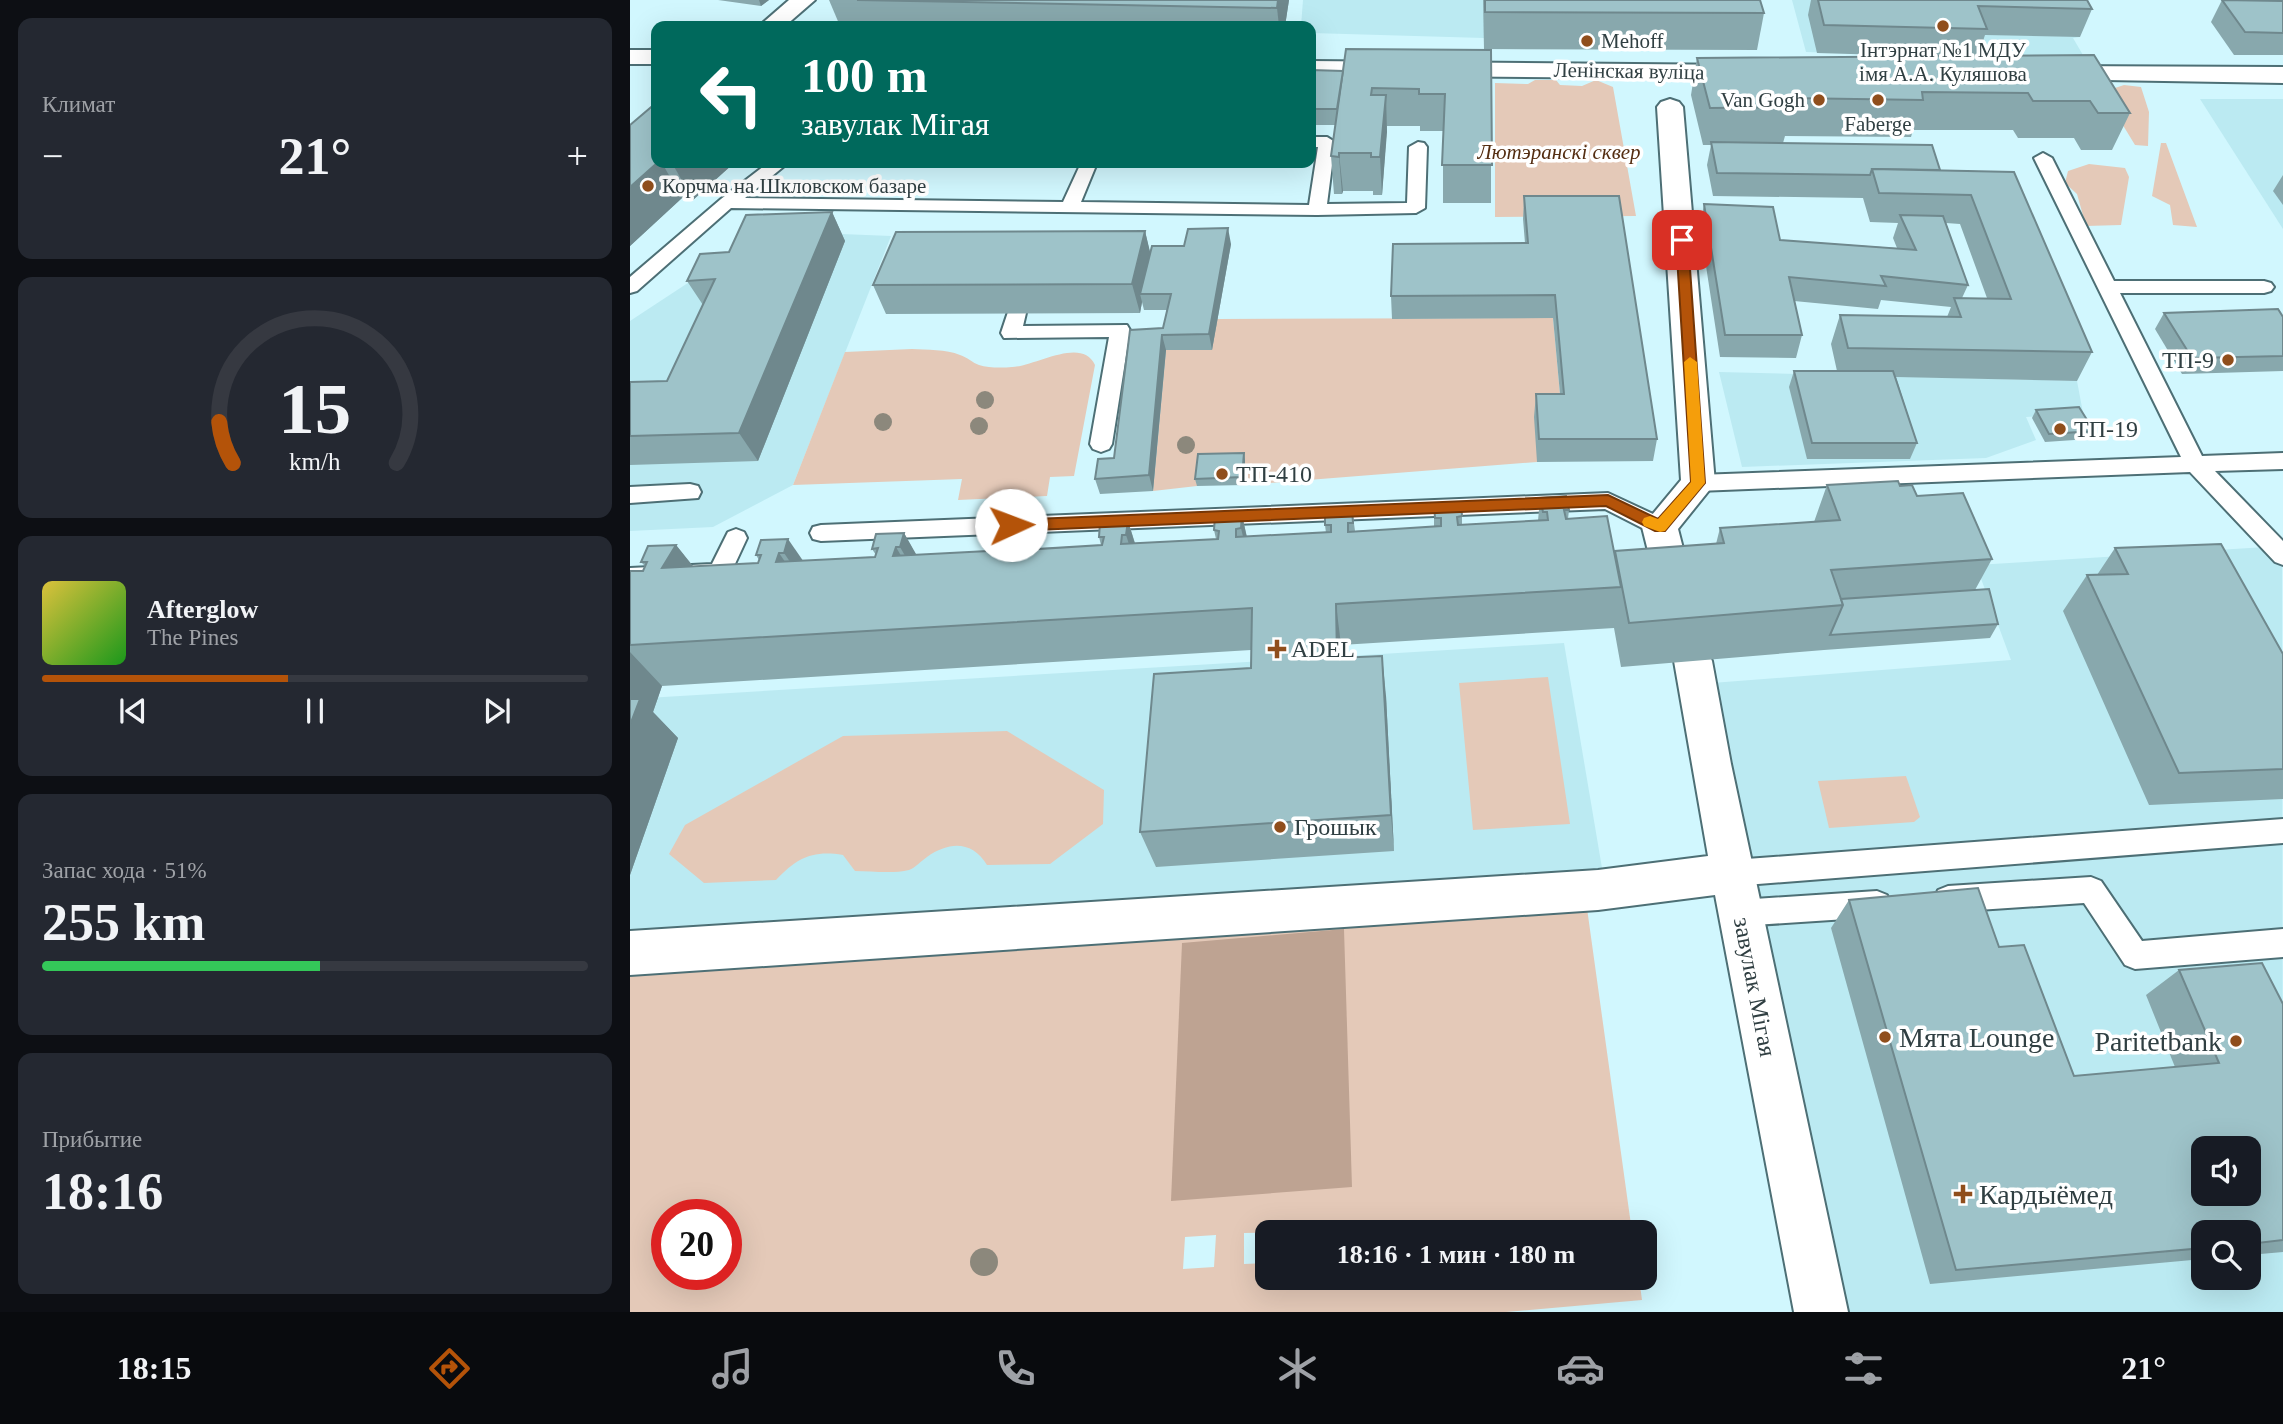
<!DOCTYPE html>
<html lang="ru">
<meta charset="utf-8">
<style>
body{margin:0;font-family:Georgia,serif;background:#242831;color:#f1f3f6;height:100vh;display:flex;flex-direction:column;font-size:26px;white-space:nowrap}
*{box-sizing:border-box;margin:0}
p{font-size:23px;color:#9ea1a6}
.icon{flex:none;width:38px;height:38px;fill:none;stroke:currentColor;stroke-width:2;stroke-linecap:round;stroke-linejoin:round}
.map{position:relative;flex:1;overflow:hidden}
.drawer{display:flex;flex-direction:column;gap:18px;padding:18px;background:#0d0f14;width:630px}
.drawer>*{flex:none}
.top-card{position:absolute;left:21px;top:21px;width:665px;height:147px;border-radius:14px;box-shadow:0 7px 28px #0002;background:#00695c;color:#fff;overflow:hidden}
.tools{position:absolute;left:1561px;top:1136px;display:grid;gap:14px}
.tools a{display:grid;place-items:center;width:70px;height:70px;border-radius:14px;background:#171b24;box-shadow:0 7px 28px #0002;font-size:35px}
.speed{position:absolute;left:21px;top:1199px;display:flex;gap:14px;font-size:35px;font-weight:700;text-align:center}
.speed>*{display:grid;place-content:center;width:91px;height:91px;border-radius:50%;background:#171b24;box-shadow:0 7px 28px #0002;line-height:1}
.speed .limit{border:10px solid #d22;background:#fff;color:#111}
.pin{position:absolute;display:grid;place-items:center;width:60px;height:60px;color:#fff;margin:-30px;border-radius:14px;box-shadow:0 4px 10px #0006}
.me{position:absolute;width:77px;margin:-38px;rotate:88deg;stroke-linejoin:round;filter:drop-shadow(0 0 5px #0008)}
.turn{display:flex;align-items:center;gap:24px;height:147px;padding:0 35px;font-size:32px}
.turn .icon{width:91px;height:91px;stroke-width:2.5}
.turn b{display:block;font-size:49px;line-height:60px}
.big{font-size:52px;font-weight:700;line-height:1.1}
.drawer .tile{flex:1;display:flex;flex-direction:column;justify-content:center;gap:10px;min-width:0;padding:0 24px;border-radius:14px;background:#242831}
.drawer .dial{align-items:center;gap:0}
.dial svg{height:182px;overflow:visible;fill:none;stroke:#363941;stroke-width:7;stroke-linecap:round;text-anchor:middle}
.dial text{fill:#f1f3f6;stroke:none}
.song{display:flex;align-items:center;gap:21px}
.cover{width:84px;height:84px;border-radius:10px;background:linear-gradient(135deg,hsl(50 70% 55%),hsl(120 70% 35%))}
.played{height:7px;border-radius:4px;background:linear-gradient(90deg,#b45309 45%,#363941 45%)}
.keys{display:flex;justify-content:space-around;direction:ltr}
.heat{display:flex;justify-content:space-between;align-items:center;font-size:38px;direction:ltr}
.charge{height:10px;border-radius:5px;background:linear-gradient(90deg,#34c759 51%,#363941 0)}
.trip{position:absolute;left:625px;top:1220px;width:402px;height:70px;border-radius:14px;background:#171b24;box-shadow:0 7px 28px #0002;font-weight:700;line-height:70px;text-align:center}
.tab-bar{display:flex;height:112px;justify-content:space-around;align-items:center;background:#090b0e;color:#9ea1a6}
.tab-bar .icon{width:49px;height:49px}
.tab-bar .on{color:#b45309}
.tab-bar b{font-size:32px;color:#f1f3f6}
main{display:flex;flex:1;min-height:0}
.map>svg:first-child{display:block}
.built{fill:#bbeaf2;fill-rule:evenodd}
.green{fill:#e4c9b8;fill-rule:evenodd}
.water{fill:#bea392}
.lines{fill:none;stroke-linecap:round;stroke-linejoin:round}
.lane-casing{stroke:#4d6f75;stroke-width:4}
.street-casing{stroke:#4d6f75;stroke-width:4}
.lane{fill:#fff;fill-rule:evenodd}
.street{fill:#fff;fill-rule:evenodd}
.tree{fill:#8c887c}
.wall{fill:#88a8ad;fill-rule:evenodd}
.shaded-wall{fill:#6f888d}
.building{fill:#9ec3c9;stroke:#6f888d;stroke-width:2;fill-rule:evenodd}
.route{fill:#b45309;stroke:#753606;stroke-width:2}
.slow{fill:#f59e0b}
.poi-dot{fill:#904e1c;stroke:#fff;stroke-width:2.5}
.labels{text-anchor:middle;dominant-baseline:central;stroke-width:7;stroke-linejoin:round;paint-order:stroke}
.far-poi-label{font-size:21px;fill:#303f42;stroke:#fff;text-anchor:start}
.far-street-label{font-size:21px;fill:#303f42;stroke:#fff}
.far-park-label{font-size:21px;font-style:italic;fill:#542d11;stroke:#fff}
.poi-label{font-size:24px;fill:#303f42;stroke:#fff;text-anchor:start}
.street-label{font-size:24px;fill:#303f42;stroke:#fff}
.near-poi-label{font-size:28px;fill:#303f42;stroke:#fff;text-anchor:start}
</style>
<main>
<section class="drawer">
<div class="tile"><p>Климат</p>
<div class="heat"><a>−</a><b class="big">21°</b><a>+</a></div>
</div>
<div class="tile dial"><svg viewBox="0 0 100 80">
<path d="M14 69A42 42 0 1 1 86 69"/>
<path d="M14 69A42 42 0 0 1 8 51" stroke="#b45309"/>
<text x="50" y="56" font-size="32" font-weight="700">15</text>
<text x="50" y="72" font-size="11">km/h</text>
</svg></div>
<div class="tile">
<div class="song"><i class="cover"></i><div><b>Afterglow</b><p>The Pines</p></div></div>
<div class="played"></div>
<div class="keys"><svg class="icon" aria-label="previous" viewBox="0 0 24 24"><path d="M18 5L8 12l10 7zM5 5v14"/></svg><svg class="icon" aria-label="pause" viewBox="0 0 24 24"><path d="M8 5v14M16 5v14"/></svg><svg class="icon" aria-label="next" viewBox="0 0 24 24"><path d="M6 5l10 7-10 7zM19 5v14"/></svg></div>
</div>
<div class="tile"><p>Запас хода · 51%</p><b class="big">255 km</b><div class="charge"></div></div>
<div class="tile"><p>Прибытие</p><b class="big">18:16</b></div>
</section>
<div class="map">
<svg width="1653" height="1312" viewBox="0 0 1653 1312">
<rect width="100%" height="100%" fill="#d1f7fe"/>
<g class="built">
<polygon points="673,0 1058,0 854,2 854,38 681,33 681,26 671,26"/>
<polygon points="1162,0 1431,0 1450,37 1443,38 1453,55 1347,57 1176,52"/>
<polygon points="1570,99 1653,99 1653,229"/>
<polygon points="137,231 261,236 163,485 83,527 0,531 0,321"/>
<polygon points="1089,372 1447,381 1453,413 1396,417 1406,440 1356,458 1112,467"/>
<path d="M1652 546 1653 1312H1191L1069 684 1381 660 1346 565ZM1573 1148H1619V1194H1573ZM1573 1232H1619V1278H1573Z"/>
<polygon points="934,643 973,874 0,940 0,699"/>
</g>
<g class="green">
<polygon points="905,80 926,80 930,85 952,86 966,80 983,87 1006,216 865,217 865,83 898,84"/>
<polygon points="1494,85 1511,87 1519,112 1518,146 1505,145 1477,99 1484,96 1485,88"/>
<polygon points="1531,143 1536,143 1567,227 1543,225 1540,205 1522,196"/>
<polygon points="1459,164 1495,168 1499,177 1491,225 1456,226 1447,194 1435,183 1438,171"/>
<polygon points="923,318 932,416 907,462 614,485 615,461 570,463 567,486 523,491 536,350 587,319"/>
<path d="M282 349C297 350 316 349 330 355 337 357 343 363 349 365 358 368 372 368 382 367 406 366 452 336 465 365L444 476 420 477 417 496 328 500 332 479 163 485 215 352Z"/>
<polygon points="918,677 940,824 843,830 829,683"/>
<path d="M377 731 474 790 473 824 420 864 357 865C342 841 320 841 297 857 291 861 285 868 279 870 263 874 241 871 225 871L213 855C182 850 167 858 146 880L74 883 39 854 55 825 213 736Z"/>
<polygon points="1276,776 1290,817 1284,822 1199,828 1188,781"/>
<path d="M956 901 1002 1232H701L700 1225 673 1228 672 1232 614 1233V1264L637 1263V1278H1009L1012 1300 876 1312H0V972ZM37 1214H96V1274H37ZM586 1235 584 1267 553 1269 555 1237Z"/>
</g>
<polygon class="water" points="714,929 722,1187 541,1201 552,943"/>
<g class="lines">
<g class="lane-casing">
<g id="lane">
<polygon points="681,137 697,137 705,142 697,204 777,203 779,147 788,142 794,143 797,147 795,208 786,213 687,215 101,208 7,291 0,293 0,277 91,199 138,163 158,163 115,198 433,202 451,163 467,163 451,202 679,205 688,147 681,147"/>
<polygon points="1413,153 1422,158 1484,281 1634,281 1641,283 1644,287 1641,291 1634,293 1490,293 1572,456 1653,453 1653,469 1585,471 1653,541 1653,565 1645,562 1560,472 1068,491 1060,489 1057,483 1060,477 1068,475 1551,457 1404,158"/>
<polygon points="386,307 393,309 396,313 393,326 497,325 500,330 482,444 479,449 471,452 463,449 460,444 479,337 374,338 371,333 379,309"/>
<polygon points="60,484 68,486 71,492 68,498 0,503 0,487"/>
<polygon points="978,493 1038,521 1041,527 1038,533 1030,535 1022,533 975,509 191,541 183,539 180,533 183,527 191,525"/>
<polygon points="106,529 114,532 117,538 98,579 0,586 0,568 82,564 98,532"/>
<polygon points="1653,819 1653,843 1103,886 1093,882 1089,873 1093,864 1103,860"/>
<polygon points="1461,877 1471,881 1512,941 1653,929 1653,957 1505,969 1495,965 1454,903 1318,912 1308,908 1304,899 1308,890 1318,886"/>
<polygon points="1247,891 1257,895 1261,904 1257,913 1247,917 1110,926 1100,922 1096,913 1100,904 1110,900"/>
</g>
</g>
<g class="street-casing">
<g id="street">
<polygon points="159,0 185,0 155,26 129,26"/>
<rect x="0" y="50" width="26" height="14"/>
<polygon points="681,61 1115,65 1124,67 1127,72 1124,77 1115,79 681,75"/>
<polygon points="1424,66 1653,67 1653,83 1415,79 1411,74 1415,69"/>
<polygon points="1040,99 1049,102 1053,107 1085,483 1048,529 1064,591 1059,601 1046,605 1033,601 1028,591 1012,527 1051,480 1027,107 1031,102"/>
<polygon points="1063,645 1077,650 1082,661 1101,764 1218,1312 1164,1312 1085,895 968,910 0,975 0,931 968,870 1078,856 1044,661 1049,650"/>
</g>
</g>
<use href="#lane" class="lane"/>
<use href="#street" class="street"/>
</g>
<g class="tree">
<circle cx="355" cy="400" r="9"/>
<circle cx="253" cy="422" r="9"/>
<circle cx="349" cy="426" r="9"/>
<circle cx="556" cy="445" r="9"/>
<circle cx="354" cy="1262" r="14"/>
</g>
<g class="wall">
<polygon points="88,0 139,0 131,6"/>
<polygon points="199,0 659,0 655,26 210,26"/>
<polygon points="853,0 1130,0 1134,13 1127,50 854,49"/>
<path d="M1181 0H1457L1462 9 1450 37 1355 35 1348 56 1500 113 1482 150H1451L1444 138H1388L1383 130H1283L1281 137 1155 136 1153 143 1310 170 1384 172 1462 352 1447 381 1266 377 1287 443 1280 459H1177L1159 387 1164 371H1207L1201 344 1210 315 1317 317 1321 307 1251 300 1248 309 1164 301 1172 335 1166 358 1090 357 1070 227 1074 204 1150 240 1267 248 1263 238 1268 223 1240 222 1233 198 1083 196 1077 165 1081 145H1073L1061 95 1067 58 1321 57 1187 53 1178 15ZM1316 223 1330 224 1357 298H1332L1338 285Z"/>
<polygon points="1592,0 1653,1 1653,55 1604,55 1581,22"/>
<polygon points="861,50 861,203 813,203 813,131 790,131 790,126 757,126 752,195 743,195 743,191 713,191 712,194 704,194 701,156 705,125 681,125 681,70 713,71"/>
<polygon points="0,125 26,163 104,163 63,200 52,198 0,246"/>
<polygon points="1653,175 1653,205 1643,191"/>
<polygon points="894,196 1027,439 1023,461 907,462 904,417 906,394 930,394 923,318 762,319 761,296 895,243 893,219"/>
<polygon points="202,212 215,241 128,461 0,465 0,382 37,381 73,305 57,281 99,252"/>
<polygon points="515,231 520,253 554,246 601,244 582,350 536,350 523,491 470,494 465,479 484,458 533,328 537,310 514,310 512,302 510,313 256,314 243,285"/>
<polygon points="1534,313 1653,317 1653,371 1552,374 1525,329"/>
<polygon points="1406,410 1464,431 1459,439 1415,442 1402,418"/>
<polygon points="614,453 615,461 614,485 567,486 565,479"/>
<polygon points="1197,485 1270,486 1287,496 1362,559 1345,590 1368,624 1360,638 1194,650 991,667 984,628 711,645 712,658 756,696 764,851 526,867 510,832 621,668 621,650 32,686 23,712 48,738 0,875 0,571 13,571 15,566 11,562 46,545 63,567 128,563 129,560 126,555 131,540 173,561 245,557 246,555 242,549 274,533 286,555 358,551 355,543 386,527 396,549 471,545 469,537 498,521 505,543 586,539 584,530 612,515 617,537 696,533 695,525 722,509 725,531 804,527 804,504 832,516 832,525 908,521 910,498 939,510 938,519 984,553 1086,544 1090,528 1184,522"/>
<polygon points="1485,548 1653,654 1653,799 1519,805 1433,611 1457,575 1467,575"/>
<polygon points="1219,900 1369,947 1444,1076 1545,1067 1516,995 1549,970 1653,1004 1653,1252 1619,1255 1619,1232 1573,1232 1573,1259 1300,1284 1201,928"/>
</g>
<g class="shaded-wall">
<polygon points="129,0 139,0 131,6"/>
<polygon points="648,0 659,0 655,26 649,26 647,8"/>
<polygon points="756,95 757,132 752,195 750,157"/>
<polygon points="709,153 713,191 712,194 709,157"/>
<polygon points="27,163 32,163 52,198 0,246 0,187"/>
<polygon points="42,163 104,163 63,200"/>
<polygon points="202,212 215,241 128,461 109,433"/>
<polygon points="598,228 601,244 582,350 579,334"/>
<polygon points="515,231 522,260 510,294 512,302 510,313 502,284"/>
<polygon points="532,335 536,350 523,491 519,475"/>
<polygon points="614,453 615,461 614,485 612,477"/>
<polygon points="612,515 621,557 621,571 611,528"/>
<polygon points="498,521 511,564 510,578 496,535"/>
<polygon points="386,527 405,569 402,584 383,541"/>
<polygon points="274,533 298,575 294,589 270,547"/>
<polygon points="158,539 187,581 183,595 154,553"/>
<polygon points="378,541 398,584 376,551"/>
<polygon points="46,545 80,587 32,568"/>
<polygon points="266,547 290,589 263,556"/>
<polygon points="149,553 178,595 146,562"/>
<polygon points="706,604 711,645 712,698 707,658"/>
<polygon points="0,652 32,686 23,712 48,738 0,875"/>
<polygon points="752,656 756,696 764,851 761,815"/>
</g>
<g class="building">
<polygon points="227,0 648,0 647,8"/>
<polygon points="855,0 1130,0 1134,13 855,12"/>
<polygon points="1188,0 1457,0 1462,9 1348,6 1357,29 1194,25"/>
<polygon points="1592,0 1653,1 1653,33 1615,32"/>
<polygon points="716,49 861,50 862,165 812,165 815,94 789,94 789,89 742,88 741,95 756,95 750,157 741,157 741,153 709,153 709,157 701,156"/>
<polygon points="1464,55 1500,113 1468,113 1460,101 1403,101 1398,93 1292,92 1293,100 1159,98 1162,107 1080,108 1067,58"/>
<polygon points="681,70 713,71 707,109 681,109"/>
<polygon points="26,103 26,163 27,163 0,187 0,125"/>
<polygon points="1081,142 1302,145 1310,170 1242,169 1240,175 1087,173"/>
<polygon points="1242,169 1384,172 1462,352 1218,348 1210,315 1331,317 1324,298 1381,299 1341,195 1249,193"/>
<polygon points="894,196 989,196 1027,439 909,439 906,394 934,394 925,295 761,296 763,244 898,243"/>
<polygon points="1074,204 1143,207 1150,240 1286,250 1270,215 1313,216 1338,285 1251,276 1256,286 1159,277 1172,335 1095,335"/>
<polygon points="202,212 109,433 0,436 0,382 37,381 85,279 57,281 70,254 99,252 116,215"/>
<polygon points="598,228 579,334 532,335 519,475 465,479 468,459 484,458 500,330 533,328 541,294 510,294 522,246 554,246 558,229"/>
<polygon points="515,231 502,284 243,285 266,232"/>
<polygon points="1648,309 1653,317 1653,356 1562,358 1534,313"/>
<polygon points="1164,371 1263,371 1287,443 1182,443"/>
<polygon points="1449,407 1464,431 1419,434 1406,410"/>
<polygon points="614,453 612,477 565,479 568,454"/>
<polygon points="1268,481 1270,486 1282,485 1287,496 1333,493 1362,559 1201,570 1213,605 999,623 985,551 1094,543 1090,528 1210,520 1197,485"/>
<polygon points="936,496 939,510 934,510 936,519 977,516 991,587 706,604 707,658 752,656 761,815 510,832 524,674 621,668 622,608 0,645 0,571 13,571 17,562 11,562 18,546 46,545 32,568 128,563 131,555 126,555 131,540 158,539 154,553 149,553 146,562 245,557 248,548 242,549 246,534 274,533 270,547 266,547 263,556 358,551 360,543 355,543 358,528 386,527 383,541 378,541 376,551 472,545 474,537 469,537 470,523 498,521 496,535 492,535 491,544 588,539 589,531 584,530 585,516 612,515 611,528 606,529 606,537 701,532 701,525 695,525 695,510 722,509 723,523 718,523 718,532 811,526 811,518 805,518 804,504 831,503 832,516 827,517 828,525 918,520 917,512 913,512 910,498"/>
<polygon points="1591,544 1653,654 1653,769 1549,773 1457,575 1498,574 1485,548"/>
<polygon points="1359,589 1368,624 1200,635 1213,605 1211,599"/>
<polygon points="0,699 10,699 0,725"/>
<path d="M1348 888 1369 947 1394 945 1444 1076 1589 1063 1549 970 1632 963 1653 1004V1240L1619 1244V1232H1573V1248L1326 1270 1219 900ZM1573 1148H1619V1194H1573Z"/>
</g>
<polygon class="route" points="1052,236 1058,240 1075,483 1035,531 1025,531 976,506 381,531 374,525 381,520 978,495 1028,519 1061,482 1046,240"/>
<polygon class="slow" points="1060,357 1067,362 1075,483 1035,531 1030,532 1014,526 1012,522 1014,518 1020,516 1028,519 1061,482 1054,362"/>
<g class="poi-dot">
<circle cx="1313" cy="26" r="7"/>
<circle cx="957" cy="41" r="7"/>
<circle cx="1189" cy="100" r="7"/>
<circle cx="1248" cy="100" r="7"/>
<circle cx="18" cy="186" r="7"/>
<circle cx="1598" cy="360" r="7"/>
<circle cx="1430" cy="429" r="7"/>
<circle cx="592" cy="474" r="7"/>
<path d="M643.5 638.5h7v7h7v7h-7v7h-7v-7h-7v-7h7z"/>
<circle cx="650" cy="827" r="7"/>
<circle cx="1255" cy="1037" r="7"/>
<circle cx="1606" cy="1041" r="7"/>
<path d="M1329.5 1183.5h7v7h7v7h-7v7h-7v-7h-7v-7h7z"/>
</g>
<g class="labels">
<g class="far-poi-label">
<text x="971" y="41">Mehoff</text>
<text x="1313" y="50" text-anchor="middle">Інтэрнат №1 МДУ<tspan x="1313" dy="24">імя А.А. Куляшова</tspan></text>
<text x="1175" y="100" text-anchor="end">Van Gogh</text>
<text x="1248" y="124" text-anchor="middle">Faberge</text>
<text x="32" y="186">Корчма на Шкловском базаре</text>
</g>
<g class="far-street-label">
<text transform="translate(999 71) rotate(1)">Ленінская вуліца</text>
</g>
<g class="far-park-label">
<text x="929" y="152">Лютэранскі сквер</text>
</g>
<g class="poi-label">
<text x="1584" y="360" text-anchor="end">ТП-9</text>
<text x="1444" y="429">ТП-19</text>
<text x="606" y="474">ТП-410</text>
<text x="661" y="649">ADEL</text>
<text x="664" y="827">Грошык</text>
</g>
<g class="street-label">
<text transform="translate(1125 987) rotate(79)">завулак Мігая</text>
</g>
<g class="near-poi-label">
<text x="1269" y="1037">Мята Lounge</text>
<text x="1592" y="1041" text-anchor="end">Paritetbank</text>
<text x="1349" y="1194">Кардыёмед</text>
</g>
</g>
</svg>
<div class="tools">
<a><svg class="icon" aria-label="sound" viewBox="0 0 24 24"><path d="M4 9h4l5-4v14l-5-4H4zM17 9q2 3 0 6"/></svg></a>
<a><svg class="icon" aria-label="search" viewBox="0 0 24 24"><circle cx="10" cy="10" r="6"/><path d="M15 15l6 6"/></svg></a>
</div>
<div class="speed"><div class="limit">20</div></div>
<div class="pin" style="left:1052px;top:240px;background:#d93025"><svg class="icon" aria-label="arrive" viewBox="0 0 24 24"><path d="M6 21V4h12l-3 4 3 4H6"/></svg></div>
<svg class="me" style="left:381px;top:525px" viewBox="-20 -20 40 40"><circle r="19" fill="#fff"/><path d="M0-13L10 11 0 6-10 11z" fill="#b45309"/></svg>
<div class="trip">18:16 · 1 мин · 180 m</div>
<div class="top-card">
<div class="turn"><svg class="icon" aria-label="left" viewBox="0 0 24 24"><path d="M17 20v-9H6M10 6l-5 5 5 5"/></svg><div><b>100 m</b>завулак Мігая</div></div>
</div>
</div>
</main>
<nav class="tab-bar">
<b>18:15</b>
<svg class="icon on" aria-label="directions" viewBox="0 0 24 24"><path d="M12 3l9 9-9 9-9-9zM9 14v-3h6M13 9l2 2-2 2"/></svg>
<svg class="icon" aria-label="music" viewBox="0 0 24 24"><path d="M9 18V5l10-2v13"/><circle cx="6" cy="18" r="3"/><circle cx="16" cy="16" r="3"/></svg>
<svg class="icon" aria-label="phone" viewBox="0 0 24 24"><path d="M5 4h4l2 5-3 2q2 4 5 5l2-3 5 2v4C11 20 4 13 5 4z"/></svg>
<svg class="icon" aria-label="climate" viewBox="0 0 24 24"><path d="M12 3v18M4 7l16 10M4 17L20 7"/></svg>
<svg class="icon" aria-label="car" viewBox="0 0 24 24"><path d="M5 17H2v-5l4-1 3-4h7l3 4 3 1v5h-3M9 17h6M6 11h13"/><circle cx="7" cy="17" r="2"/><circle cx="17" cy="17" r="2"/></svg>
<svg class="icon" aria-label="filters" viewBox="0 0 24 24"><path d="M4 7h16M4 17h16"/><circle cx="9" cy="7" r="2"/><circle cx="15" cy="17" r="2"/></svg>
<b>21°</b>
</nav>
